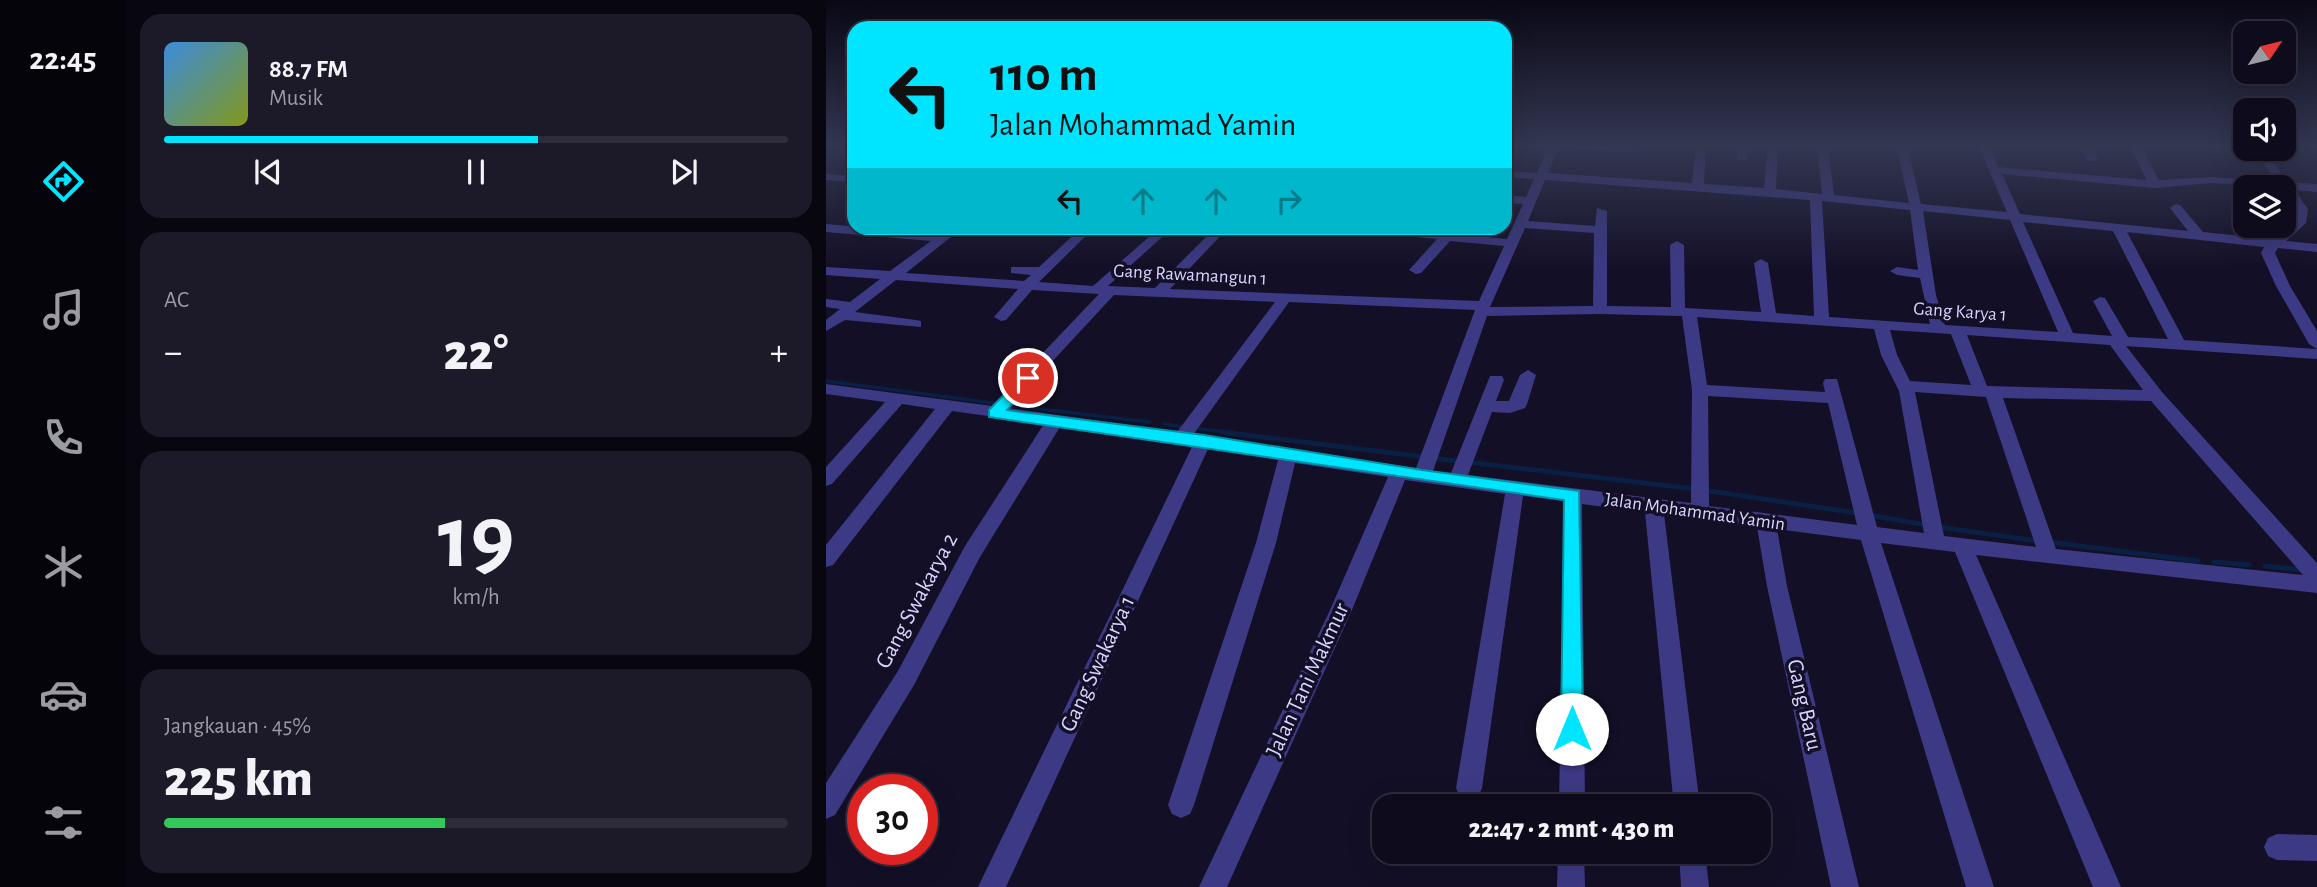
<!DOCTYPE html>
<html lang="id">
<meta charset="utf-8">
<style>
body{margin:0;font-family:"Alegreya Sans",sans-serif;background:#1c1929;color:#f1f3f6;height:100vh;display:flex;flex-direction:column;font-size:26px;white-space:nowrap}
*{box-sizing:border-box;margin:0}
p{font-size:23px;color:#9b9ba3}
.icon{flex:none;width:38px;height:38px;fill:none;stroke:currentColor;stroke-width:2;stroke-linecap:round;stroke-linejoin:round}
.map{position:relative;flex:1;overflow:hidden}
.drawer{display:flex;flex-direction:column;gap:14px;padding:14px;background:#08060f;width:700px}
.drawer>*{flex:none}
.guide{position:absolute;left:21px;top:21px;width:665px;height:214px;border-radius:21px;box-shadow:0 7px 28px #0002,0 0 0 2px #2e2b3b;background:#00e5ff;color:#111;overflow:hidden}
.needle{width:46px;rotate:55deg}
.fabs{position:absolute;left:1407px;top:21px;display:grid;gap:14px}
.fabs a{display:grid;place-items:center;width:63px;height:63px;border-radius:14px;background:#0e0b1c;box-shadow:0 7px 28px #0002,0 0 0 2px #2e2b3b;font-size:35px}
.speed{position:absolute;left:21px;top:774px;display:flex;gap:14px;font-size:35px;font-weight:700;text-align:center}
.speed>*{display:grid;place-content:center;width:91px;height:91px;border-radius:50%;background:#0e0b1c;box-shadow:0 7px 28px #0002,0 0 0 2px #2e2b3b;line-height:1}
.speed .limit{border:10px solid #d22;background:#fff;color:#111}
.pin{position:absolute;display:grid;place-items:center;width:60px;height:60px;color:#fff;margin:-30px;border:4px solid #fff;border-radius:50%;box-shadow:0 2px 7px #0007}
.me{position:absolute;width:77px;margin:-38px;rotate:0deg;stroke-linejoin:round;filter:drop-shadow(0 0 5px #0008)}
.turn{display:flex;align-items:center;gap:24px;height:147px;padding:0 28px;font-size:32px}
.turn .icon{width:91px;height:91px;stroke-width:2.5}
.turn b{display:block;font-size:49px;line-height:60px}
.lanes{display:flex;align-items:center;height:66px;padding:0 28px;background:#0003;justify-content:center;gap:35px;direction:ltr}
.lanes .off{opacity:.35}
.big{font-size:52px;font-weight:800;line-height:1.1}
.drawer .widget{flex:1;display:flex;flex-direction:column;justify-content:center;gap:10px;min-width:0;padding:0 24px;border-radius:21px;background:#1c1929}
.drawer .dial{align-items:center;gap:0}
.dial b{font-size:91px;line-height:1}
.song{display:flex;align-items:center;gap:21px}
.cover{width:84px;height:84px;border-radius:10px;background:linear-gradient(135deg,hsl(210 70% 55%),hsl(70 70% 35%))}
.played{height:7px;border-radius:4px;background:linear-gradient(90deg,#00e5ff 60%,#2e2b3b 60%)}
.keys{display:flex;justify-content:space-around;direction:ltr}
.heat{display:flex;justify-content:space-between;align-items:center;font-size:38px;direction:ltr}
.charge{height:10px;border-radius:5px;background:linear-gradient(90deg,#34c759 45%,#2e2b3b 0)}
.trip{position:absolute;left:546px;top:794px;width:399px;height:70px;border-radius:21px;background:#0e0b1c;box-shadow:0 7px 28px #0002,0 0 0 2px #2e2b3b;font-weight:800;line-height:70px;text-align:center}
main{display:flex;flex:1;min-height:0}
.tab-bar{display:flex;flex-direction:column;width:126px;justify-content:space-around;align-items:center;background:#06040b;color:#9b9ba3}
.tab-bar .icon{width:49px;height:49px}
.tab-bar .on{color:#00e5ff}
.tab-bar b{font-size:32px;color:#f1f3f6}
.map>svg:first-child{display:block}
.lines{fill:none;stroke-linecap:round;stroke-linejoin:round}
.stream-far1{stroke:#0a1f44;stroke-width:3.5}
.stream{stroke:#0a1f44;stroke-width:5}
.minor{fill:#3d3a85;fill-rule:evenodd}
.route{fill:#00e5ff;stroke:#0095a6;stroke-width:2}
.labels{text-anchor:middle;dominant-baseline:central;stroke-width:7;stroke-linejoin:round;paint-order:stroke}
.street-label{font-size:19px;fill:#d9d4ff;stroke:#130f26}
.near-street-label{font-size:23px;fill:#d9d4ff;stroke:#130f26}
</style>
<main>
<nav class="tab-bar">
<b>22:45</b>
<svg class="icon on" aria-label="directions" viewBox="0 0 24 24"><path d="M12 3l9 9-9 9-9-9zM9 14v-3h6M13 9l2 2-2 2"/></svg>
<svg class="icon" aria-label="music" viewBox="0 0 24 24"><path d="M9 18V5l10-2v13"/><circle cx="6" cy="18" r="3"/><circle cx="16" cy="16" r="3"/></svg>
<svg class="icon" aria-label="phone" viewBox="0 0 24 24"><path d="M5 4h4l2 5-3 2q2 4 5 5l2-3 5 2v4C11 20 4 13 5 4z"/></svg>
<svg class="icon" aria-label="climate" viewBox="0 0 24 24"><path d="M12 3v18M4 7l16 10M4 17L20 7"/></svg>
<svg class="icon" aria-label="car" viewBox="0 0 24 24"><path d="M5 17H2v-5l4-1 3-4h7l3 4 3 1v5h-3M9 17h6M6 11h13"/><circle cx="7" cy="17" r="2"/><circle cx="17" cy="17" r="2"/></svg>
<svg class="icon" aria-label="filters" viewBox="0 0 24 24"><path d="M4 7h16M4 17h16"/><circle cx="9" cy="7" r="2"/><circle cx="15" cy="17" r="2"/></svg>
</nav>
<section class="drawer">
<div class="widget">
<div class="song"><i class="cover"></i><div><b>88.7 FM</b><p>Musik</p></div></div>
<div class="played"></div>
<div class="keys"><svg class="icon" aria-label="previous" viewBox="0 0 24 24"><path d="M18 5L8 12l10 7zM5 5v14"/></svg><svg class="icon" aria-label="pause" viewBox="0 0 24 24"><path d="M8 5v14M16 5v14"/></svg><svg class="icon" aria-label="next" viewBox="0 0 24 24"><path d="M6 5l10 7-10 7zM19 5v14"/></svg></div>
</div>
<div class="widget"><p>AC</p>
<div class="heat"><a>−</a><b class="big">22°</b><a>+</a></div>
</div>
<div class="widget dial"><b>19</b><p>km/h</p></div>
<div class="widget"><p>Jangkauan · 45%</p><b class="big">225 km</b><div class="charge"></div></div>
</section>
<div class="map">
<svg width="1491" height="887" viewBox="0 0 1491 887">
<rect width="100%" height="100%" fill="#130f26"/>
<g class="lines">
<g class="stream-far1">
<polyline points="0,381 167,403"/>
<polyline points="187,406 324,422"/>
<polyline points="338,424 358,427"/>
<polyline points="367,428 410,433"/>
</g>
<g class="stream">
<polyline points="396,432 598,457"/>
<polyline points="606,458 869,489"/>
<polyline points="877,490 1031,513"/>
<polyline points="1043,515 1100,525"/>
<polyline points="1112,527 1211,541"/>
<polyline points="1223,542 1372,561"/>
<polyline points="1388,562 1423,565"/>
<polyline points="1439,566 1476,570"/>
</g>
<g class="minor">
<polygon points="19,145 28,145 28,149 20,147"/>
<path d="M723 145H734L722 173 866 183 870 145H880L878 184 938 188 942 145H952L950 189 996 194 991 145H1002L1008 195 1083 203 1070 145H1081L1095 204 1181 212 1152 145H1163L1172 167 1321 180 1303 145H1314L1333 180 1385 177 1450 181 1427 149H1437L1462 182 1491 184V192L1468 190 1482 209 1480 223 1460 241 1491 244V252L1452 248 1449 253 1464 286 1491 331V349L1483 344 1450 286 1435 253 1438 247 1301 232 1358 340 1491 349V359L1300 346 1336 392 1491 563V593L1150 555 1295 887H1267L1129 552 1055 543 1168 887H1140L1035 540 951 529 961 586 1033 887H1005L941 586 931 527 838 514 874 807H848L819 512 756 504 759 807H733L738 501 697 496 656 788 652 797 643 801 634 797 630 788 679 494 579 480 526 610 401 887H373L504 610 562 477 469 463 450 543 368 805 364 814 355 818 346 814 342 805 430 543 452 460 382 449 180 887H152L366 447 234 427 154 557 88 685 9 815 0 819V783L72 671 139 546 218 424 126 411 7 565 0 567V545L109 409 76 404 6 484 0 486V467L59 402 0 394V384L166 406 273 294 206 290 180 320 175 321 168 317 192 289 70 280 29 312 90 320 95 321V327L19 320 0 331V320L14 309 0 307V299L24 302 54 279 0 275V267L64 271 105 241 0 232V224L114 234 123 228H136L80 273 198 281 205 275 185 273V267H213L255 228H268L213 282 267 286 333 228H346L282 286 329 288 389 228H402L344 289 653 301 678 246 624 241 595 273 590 274 583 270 611 239 534 232 528 228H568L681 239 697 204 679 203V195L700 197 708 179 679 177V171L711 173ZM1176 174 1329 188 1385 183 1458 187V192L1470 209 1468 222 1446 239 1377 232 1354 205 1350 204 1344 208 1362 231 1194 214ZM719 180 984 200 988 316 950 313 942 263 935 259 928 263 935 312 859 308 858 245 851 241 844 245 845 307 781 306V211L771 208 769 226 702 221ZM996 201 1084 210 1092 270 1071 267 1064 271 1071 275 1094 278 1104 324 1003 317ZM1097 211 1184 220 1232 332 1119 325 1110 295ZM1197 222 1287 231 1342 339 1302 337 1279 298 1274 297 1267 301 1286 336 1247 333ZM699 228 768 233 767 306 664 307ZM288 295 449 302 351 432 183 408ZM463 302 649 310 590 468 385 438 378 434 367 435ZM774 314 856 316 866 390 865 503 642 475 666 412 684 413 699 408 701 404 710 375 702 370 694 375 683 401H670L678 380 676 376H664L625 473 607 471 661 316ZM871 317 1048 329 1055 355 1073 391 1098 533 1051 527 1011 379H999L997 383 999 392 881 385ZM1064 330 1125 334 1145 385 1084 381 1071 355ZM1141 335 1284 345 1317 390 1161 386ZM1089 392 1160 397 1210 547 1118 536ZM882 396 1002 403 1031 525 883 506ZM1177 398 1325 401 1477 575 1230 549Z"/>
<polygon points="736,145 790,145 812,150 806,153 741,148"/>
<polygon points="912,145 922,145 921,161 911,159"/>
<polygon points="1205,145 1215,145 1215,146 1210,149"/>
<polygon points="1252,145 1263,145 1272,159 1270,161 1262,161"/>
<polygon points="0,174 28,176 28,182 0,180"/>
<polygon points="1451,834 1491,835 1491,861 1451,860 1442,856 1438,847 1442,838"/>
<polygon points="732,852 758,852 759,887 731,887"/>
<polygon points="853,852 879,852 883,887 855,887"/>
</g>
</g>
<linearGradient id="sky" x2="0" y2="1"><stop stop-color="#0a0815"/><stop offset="0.54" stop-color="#333752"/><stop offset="1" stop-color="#333752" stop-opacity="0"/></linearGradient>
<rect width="1491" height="270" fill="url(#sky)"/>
<polygon class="route" points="202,373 209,378 181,410 378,435 596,470 753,491 757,729 754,736 746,739 738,736 735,729 738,500 163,417 163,410 197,375"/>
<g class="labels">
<g class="street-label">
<text transform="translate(364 275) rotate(3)">Gang Rawamangun 1</text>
<text transform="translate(1134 312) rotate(4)">Gang Karya 1</text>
<text transform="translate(869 512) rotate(8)">Jalan Mohammad Yamin</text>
</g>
<g class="near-street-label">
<text transform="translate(91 601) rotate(-62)">Gang Swakarya 2</text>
<text transform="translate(272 664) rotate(-65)">Gang Swakarya 1</text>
<text transform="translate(482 680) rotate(-65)">Jalan Tani Makmur</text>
<text transform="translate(978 705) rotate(77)">Gang Baru</text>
</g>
</g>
</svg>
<div class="fabs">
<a><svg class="needle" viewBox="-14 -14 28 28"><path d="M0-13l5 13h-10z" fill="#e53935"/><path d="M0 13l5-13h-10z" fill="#9b9ba3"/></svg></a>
<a><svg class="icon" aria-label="sound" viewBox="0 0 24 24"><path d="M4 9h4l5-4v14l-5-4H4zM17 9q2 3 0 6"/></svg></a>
<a><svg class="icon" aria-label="layers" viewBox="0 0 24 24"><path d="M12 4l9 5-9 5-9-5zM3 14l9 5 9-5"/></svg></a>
</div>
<div class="speed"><div class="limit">30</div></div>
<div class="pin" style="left:202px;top:378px;background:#d93025"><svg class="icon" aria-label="arrive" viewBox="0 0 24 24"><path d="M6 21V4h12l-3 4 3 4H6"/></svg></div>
<svg class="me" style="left:746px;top:729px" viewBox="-20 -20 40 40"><circle r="19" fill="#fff"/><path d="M0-13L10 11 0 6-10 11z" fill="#00e5ff"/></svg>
<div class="trip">22:47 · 2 mnt · 430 m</div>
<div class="guide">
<div class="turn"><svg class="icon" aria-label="left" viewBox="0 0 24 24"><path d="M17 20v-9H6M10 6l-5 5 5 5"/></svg><div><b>110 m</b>Jalan Mohammad Yamin</div></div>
<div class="lanes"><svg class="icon" aria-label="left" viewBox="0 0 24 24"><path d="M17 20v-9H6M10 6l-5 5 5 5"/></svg><svg class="icon off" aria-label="ahead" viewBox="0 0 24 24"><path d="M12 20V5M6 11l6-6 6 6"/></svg><svg class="icon off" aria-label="ahead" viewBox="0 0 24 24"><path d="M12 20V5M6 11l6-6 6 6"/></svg><svg class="icon off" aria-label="right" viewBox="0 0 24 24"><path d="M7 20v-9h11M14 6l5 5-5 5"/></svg></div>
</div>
</div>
</main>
